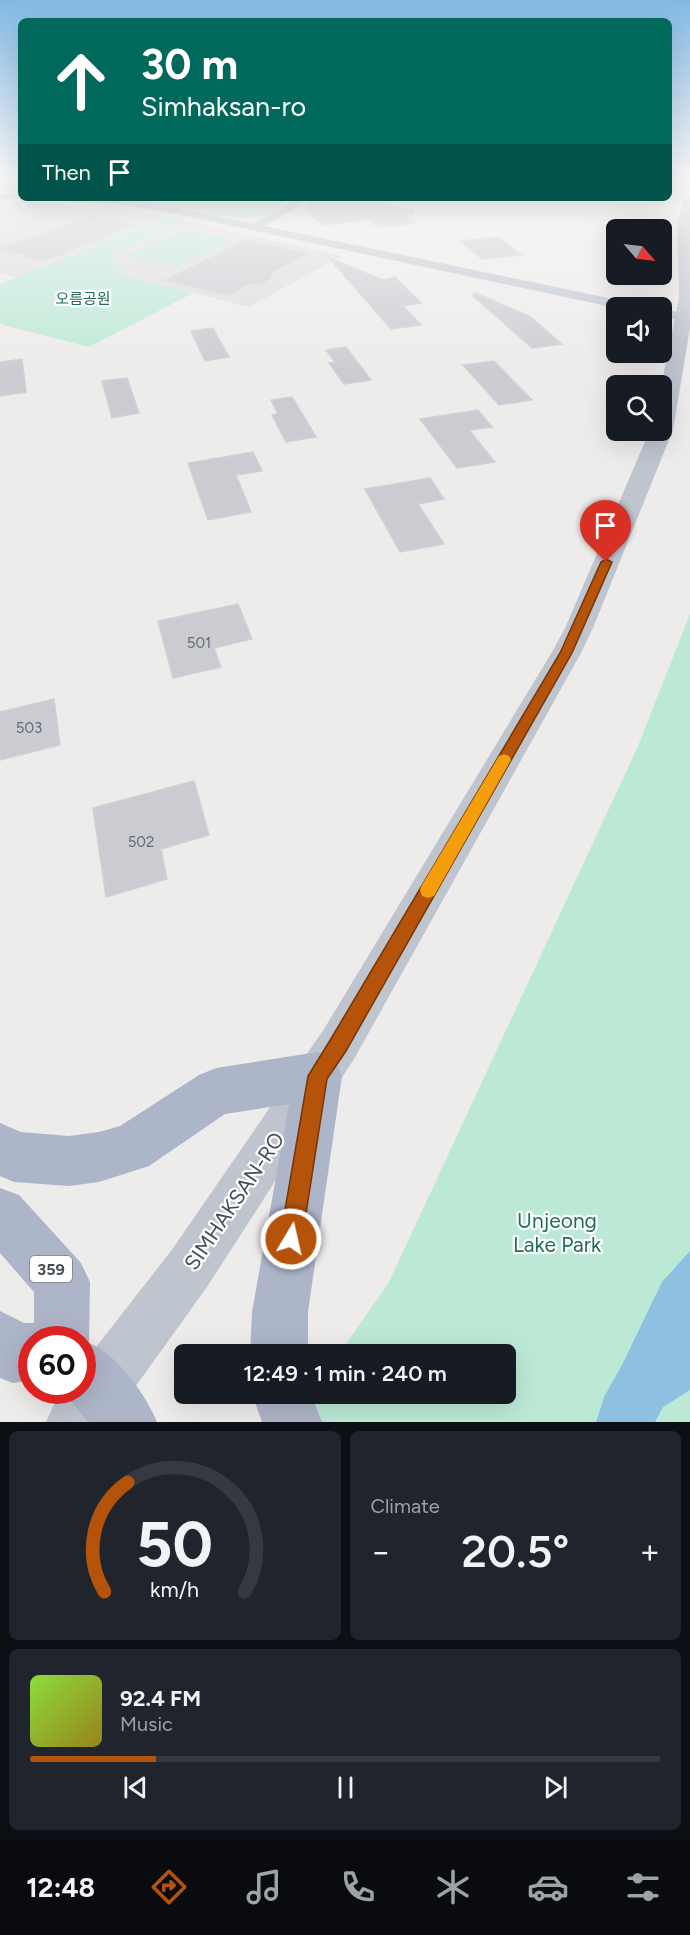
<!DOCTYPE html>
<meta charset="utf-8">
<style>
body{margin:0;font-family:Figtree,"Noto Sans KR",sans-serif;background:#20242c;color:#f1f3f6;height:100vh;display:flex;flex-direction:column;font-size:22px;white-space:nowrap}
*{box-sizing:border-box;margin:0}
p{font-size:20px;color:#9ea1a6}
.icon{flex:none;width:33px;height:33px;fill:none;stroke:currentColor;stroke-width:2;stroke-linecap:round;stroke-linejoin:round}
.map{position:relative;height:1422px;overflow:hidden}
.sheet{display:flex;flex-direction:column;gap:9px;padding:9px;background:#0d0f14;flex:1}
.sheet>*{flex:none}
.guide{position:absolute;left:18px;top:18px;width:654px;height:183px;border-radius:9px;box-shadow:0 6px 24px #0002;background:#00695c;color:#fff;overflow:hidden}
.needle{width:39px;rotate:118deg}
.buttons{position:absolute;left:606px;top:219px;display:grid;gap:12px}
.buttons a{display:grid;place-items:center;width:66px;height:66px;border-radius:9px;background:#171b24;box-shadow:0 6px 24px #0002;font-size:30px}
.speed{position:absolute;left:18px;top:1326px;display:flex;gap:12px;font-size:30px;font-weight:700;text-align:center}
.speed>*{display:grid;place-content:center;width:78px;height:78px;border-radius:50%;background:#171b24;box-shadow:0 6px 24px #0002;line-height:1}
.speed .limit{border:9px solid #d22;background:#fff;color:#111}
.pin{position:absolute;display:grid;place-items:center;width:51px;height:51px;color:#fff;margin:-62px -26px;border-radius:50% 50% 50% 0;rotate:-45deg;box-shadow:0 0 6px #0007}
.pin .icon{rotate:45deg}
.me{position:absolute;width:66px;margin:-33px;rotate:9deg;stroke-linejoin:round;filter:drop-shadow(0 0 4px #0008)}
.turn{display:flex;align-items:center;gap:21px;height:126px;padding:0 24px;font-size:27px}
.turn .icon{width:78px;height:78px;stroke-width:2.5}
.turn b{display:block;font-size:42px;line-height:51px}
.then{display:flex;align-items:center;height:57px;padding:0 24px;background:#0003;gap:12px;font-size:22px}
.big{font-size:45px;font-weight:600;line-height:1.1}
.sheet .widget{flex:1;display:flex;flex-direction:column;justify-content:center;gap:9px;min-width:0;padding:0 21px;border-radius:9px;background:#20242c}
.sheet .dial{align-items:center;gap:0}
.dial svg{height:156px;overflow:visible;fill:none;stroke:#363941;stroke-width:7;stroke-linecap:round;text-anchor:middle}
.dial text{fill:#f1f3f6;stroke:none}
.song{display:flex;align-items:center;gap:18px}
.cover{width:72px;height:72px;border-radius:9px;background:linear-gradient(135deg,hsl(90 70% 55%),hsl(50 70% 35%))}
.played{height:6px;border-radius:3px;background:linear-gradient(90deg,#b45309 20%,#363941 20%)}
.keys{display:flex;justify-content:space-around;direction:ltr}
.heat{display:flex;justify-content:space-between;align-items:center;font-size:33px;direction:ltr}
.sheet .tiles{flex:1;display:grid;gap:9px;grid-template-columns:1fr 1fr}
.widget:last-child{grid-column:span 2}
.trip{position:absolute;left:174px;top:1344px;width:342px;height:60px;border-radius:9px;background:#171b24;box-shadow:0 6px 24px #0002;font-weight:600;line-height:60px;text-align:center}
.tab-bar{display:flex;height:96px;justify-content:space-around;align-items:center;background:#090b0e;color:#9ea1a6}
.tab-bar .icon{width:42px;height:42px}
.tab-bar .on{color:#b45309}
.tab-bar b{font-size:27px;color:#f1f3f6}
.map>svg:first-child{display:block}
.education{fill:#dfdddc}
.green{fill:#bce9d6}
.water{fill:#8dc0e1}
.building{fill:#cbccd2;stroke:#d0d0d6;stroke-width:1.5}
.lines{fill:none;stroke-linecap:round;stroke-linejoin:round}
.minor{fill:#bfc5cf;fill-rule:evenodd}
.tertiary{fill:#bfc5cf;fill-rule:evenodd}
.primary{fill:#adb5c8;fill-rule:evenodd}
.route{fill:#b45309;stroke:#753606;stroke-width:1.5}
.slow{fill:#f59e0b}
.labels{text-anchor:middle;dominant-baseline:central;stroke-width:4.5;stroke-linejoin:round;paint-order:stroke}
.far-park-label{font-size:15px;fill:#1f6f56;stroke:#fff}
.number-label{font-size:15px;fill:#676b75}
.shield{fill:#fff;stroke:#7e8189;stroke-width:1.5}
.shield-label{font-size:16px;font-weight:bold;fill:#464b56}
.near-street-label{font-size:21px;fill:#464b56;stroke:#fff}
.near-park-label{font-size:21px;fill:#1f6f56;stroke:#fff}
</style>
<div class="map">
<svg width="690" height="1422" viewBox="0 0 690 1422">
<rect width="100%" height="100%" fill="#eeeceb"/>
<g class="education">
<polygon points="0,202 39,203 142,212 166,217 16,278 0,273"/>
<polygon points="188,221 342,256 249,307 123,275 111,254"/>
</g>
<g class="green">
<polygon points="21,175 21,192 0,192 0,177"/>
<path d="M122 198H287C271 219 263 218 237 218Z"/>
<polygon points="166,217 188,221 111,254 123,275 193,293 89,347 0,324 0,284"/>
<polygon points="185,230 229,239 225,241 228,242 176,267 126,255"/>
<polygon points="690,614 690,1422 293,1422 313,1394 506,1394 506,1354 339,1354 389,1282 638,746"/>
</g>
<polygon class="water" points="690,1251 690,1390 663,1407 655,1422 596,1422 604,1397 623,1363 662,1282"/>
<g class="building">
<polygon points="311,198 345,198 413,210 413,214 406,215 415,223 378,227 370,219 323,225 304,209"/>
<polygon points="91,216 133,226 44,261 0,249"/>
<polygon points="498,237 522,255 482,259 460,241"/>
<polygon points="246,240 307,253 272,272 269,279 262,283 248,284 229,295 166,280"/>
<polygon points="329,258 383,280 395,277 421,303 403,306 421,325 391,329"/>
<polygon points="475,293 529,316 562,344 532,348 473,296"/>
<polygon points="213,328 229,357 205,361 191,331"/>
<polygon points="346,347 371,380 344,384 329,363 335,362 326,350"/>
<polygon points="22,359 26,392 0,396 0,362"/>
<polygon points="494,361 532,400 499,405 463,365"/>
<polygon points="127,378 139,413 112,418 102,381"/>
<polygon points="292,397 316,437 286,442 272,415 278,414 271,400"/>
<polygon points="478,410 492,427 469,430 495,462 457,468 420,419"/>
<polygon points="253,452 262,471 236,475 251,512 208,520 188,463"/>
<polygon points="430,478 444,499 418,504 444,544 400,552 365,489"/>
<polygon points="238,604 252,639 214,648 221,667 173,678 158,621"/>
<polygon points="54,699 60,745 0,760 0,712"/>
<polygon points="194,781 209,835 161,849 167,879 106,897 93,808"/>
</g>
<g class="lines">
<g class="minor">
<polygon points="0,194 21,194 21,198 25,198 0,200"/>
<polygon points="55,198 117,198 163,205 252,224 290,203 293,198 303,198 298,207 264,226 637,304 643,308 616,308 163,211 116,204 60,201"/>
<polygon points="662,309 689,314 690,318 684,321 662,317"/>
</g>
<polygon class="tertiary" points="690,196 690,328 673,430 593,628 581,653 354,1059 207,1287 110,1422 46,1422 55,1402 63,1390 82,1390 82,1365 171,1251 324,1029 552,652 565,628 650,430 662,430 661,386 679,298 677,223 684,200"/>
<g class="primary">
<polygon points="318,1052 335,1059 342,1076 308,1312 308,1354 250,1354 252,1312 289,1104 225,1114 149,1166 99,1182 69,1186 14,1182 0,1176 0,1123 21,1132 69,1136 99,1132 120,1126 199,1075 216,1068"/>
<path d="M0 1188 19 1195 81 1263 90 1282 89 1343C117 1354 146 1395 157 1422H88L62 1390H82V1340H32V1380L13 1383 0 1378V1311L24 1323H34V1292L0 1253Z"/>
<polygon points="252,1394 311,1394 322,1422 262,1422"/>
</g>
</g>
<linearGradient id="sky" x2="0" y2="1"><stop stop-color="#83b9e5"/><stop offset="0.47" stop-color="#f7f6f6"/><stop offset="1" stop-color="#f7f6f6" stop-opacity="0"/></linearGradient>
<rect width="690" height="374" fill="url(#sky)"/>
<polygon class="route" points="606,559 612,562 572,653 346,1051 327,1079 302,1239 299,1247 291,1250 283,1247 280,1239 308,1076 332,1037 560,653 601,562"/>
<polygon class="slow" points="504,754 509,756 511,760 434,896 428,898 422,896 420,890 422,885 499,756"/>
<g class="labels">
<g class="far-park-label">
<text x="83" y="299">오름공원</text>
</g>
<g class="number-label">
<text x="199" y="643">501</text>
<text x="29" y="728">503</text>
<text x="141" y="842">502</text>
</g>
<rect class="shield" x="30" y="1256" width="42" height="26" rx="4.5"/>
<g class="shield-label">
<text x="51" y="1269">359</text>
</g>
<g class="near-street-label">
<text transform="translate(234 1201) rotate(-56)">SIMHAKSAN-RO</text>
</g>
<g class="near-park-label">
<text x="557" y="1220">Unjeong<tspan x="557" dy="24">Lake Park</tspan></text>
</g>
</g>
</svg>
<div class="buttons">
<a><svg class="needle" viewBox="-14 -14 28 28"><path d="M0-13l5 13h-10z" fill="#e53935"/><path d="M0 13l5-13h-10z" fill="#9ea1a6"/></svg></a>
<a><svg class="icon" aria-label="sound" viewBox="0 0 24 24"><path d="M4 9h4l5-4v14l-5-4H4zM17 9q2 3 0 6"/></svg></a>
<a><svg class="icon" aria-label="search" viewBox="0 0 24 24"><circle cx="10" cy="10" r="6"/><path d="M15 15l6 6"/></svg></a>
</div>
<div class="speed"><div class="limit">60</div></div>
<div class="pin" style="left:606px;top:562px;background:#d93025"><svg class="icon" aria-label="arrive" viewBox="0 0 24 24"><path d="M6 21V4h12l-3 4 3 4H6"/></svg></div>
<svg class="me" style="left:291px;top:1239px" viewBox="-20 -20 40 40"><circle r="17" fill="#b45309" stroke="#fff" stroke-width="3"/><path d="M0-11L8 9 0 5-8 9z" fill="#fff"/></svg>
<div class="trip">12:49 · 1 min · 240 m</div>
<div class="guide">
<div class="turn"><svg class="icon" aria-label="ahead" viewBox="0 0 24 24"><path d="M12 20V5M6 11l6-6 6 6"/></svg><div><b>30 m</b>Simhaksan-ro</div></div>
<div class="then">Then<svg class="icon" aria-label="arrive" viewBox="0 0 24 24"><path d="M6 21V4h12l-3 4 3 4H6"/></svg></div>
</div>
</div>
<section class="sheet">
<div class="tiles">
<div class="widget dial"><svg viewBox="0 0 100 80">
<path d="M14 69A42 42 0 1 1 86 69"/>
<path d="M14 69A42 42 0 0 1 26 13" stroke="#b45309"/>
<text x="50" y="56" font-size="32" font-weight="700">50</text>
<text x="50" y="72" font-size="11">km/h</text>
</svg></div>
<div class="widget"><p>Climate</p>
<div class="heat"><a>−</a><b class="big">20.5°</b><a>+</a></div>
</div>
<div class="widget">
<div class="song"><i class="cover"></i><div><b>92.4 FM</b><p>Music</p></div></div>
<div class="played"></div>
<div class="keys"><svg class="icon" aria-label="previous" viewBox="0 0 24 24"><path d="M18 5L8 12l10 7zM5 5v14"/></svg><svg class="icon" aria-label="pause" viewBox="0 0 24 24"><path d="M8 5v14M16 5v14"/></svg><svg class="icon" aria-label="next" viewBox="0 0 24 24"><path d="M6 5l10 7-10 7zM19 5v14"/></svg></div>
</div>
</div>
</section>
<nav class="tab-bar">
<b>12:48</b>
<svg class="icon on" aria-label="directions" viewBox="0 0 24 24"><path d="M12 3l9 9-9 9-9-9zM9 14v-3h6M13 9l2 2-2 2"/></svg>
<svg class="icon" aria-label="music" viewBox="0 0 24 24"><path d="M9 18V5l10-2v13"/><circle cx="6" cy="18" r="3"/><circle cx="16" cy="16" r="3"/></svg>
<svg class="icon" aria-label="phone" viewBox="0 0 24 24"><path d="M5 4h4l2 5-3 2q2 4 5 5l2-3 5 2v4C11 20 4 13 5 4z"/></svg>
<svg class="icon" aria-label="climate" viewBox="0 0 24 24"><path d="M12 3v18M4 7l16 10M4 17L20 7"/></svg>
<svg class="icon" aria-label="car" viewBox="0 0 24 24"><path d="M5 17H2v-5l4-1 3-4h7l3 4 3 1v5h-3M9 17h6M6 11h13"/><circle cx="7" cy="17" r="2"/><circle cx="17" cy="17" r="2"/></svg>
<svg class="icon" aria-label="filters" viewBox="0 0 24 24"><path d="M4 7h16M4 17h16"/><circle cx="9" cy="7" r="2"/><circle cx="15" cy="17" r="2"/></svg>
</nav>
